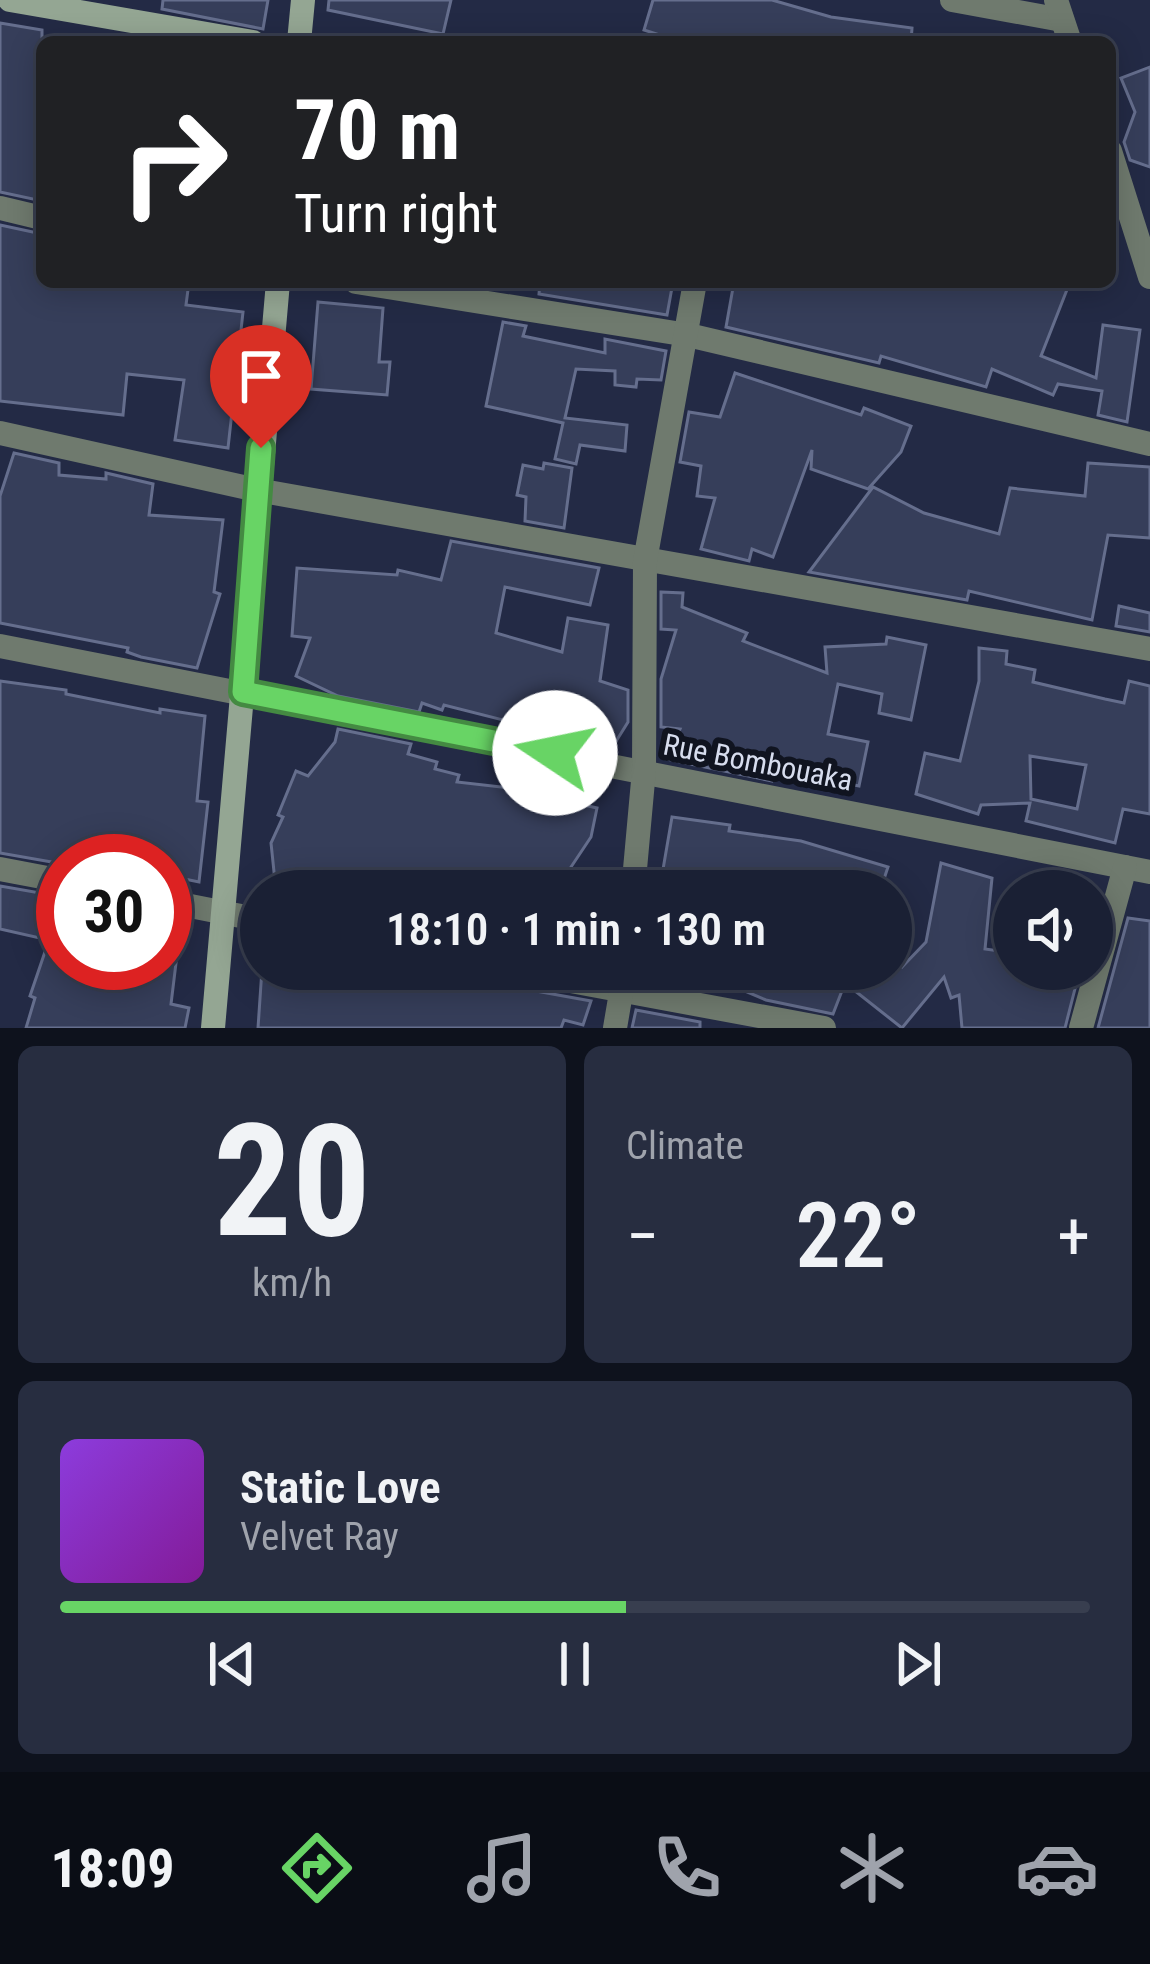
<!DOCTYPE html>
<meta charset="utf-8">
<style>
body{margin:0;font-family:"Roboto Condensed",sans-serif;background:#272d40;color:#f1f3f6;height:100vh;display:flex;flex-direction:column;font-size:45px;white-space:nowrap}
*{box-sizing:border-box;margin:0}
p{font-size:39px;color:#9fa3ac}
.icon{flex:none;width:66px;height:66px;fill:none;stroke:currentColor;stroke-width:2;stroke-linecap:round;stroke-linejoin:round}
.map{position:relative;height:1028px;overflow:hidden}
.panel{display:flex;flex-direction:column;gap:18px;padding:18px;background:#0e121d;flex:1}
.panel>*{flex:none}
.hud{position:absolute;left:36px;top:36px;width:1080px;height:252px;border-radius:18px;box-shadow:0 6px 30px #0003,0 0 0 3px #383e4f;background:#202124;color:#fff;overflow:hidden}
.controls{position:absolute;left:993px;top:870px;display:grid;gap:24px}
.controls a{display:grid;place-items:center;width:120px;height:120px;border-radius:50%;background:#1a2034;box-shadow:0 6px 30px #0003,0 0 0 3px #383e4f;font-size:60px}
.speed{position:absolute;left:36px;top:834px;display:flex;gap:24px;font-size:60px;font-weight:700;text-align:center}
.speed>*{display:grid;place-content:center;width:156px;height:156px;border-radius:50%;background:#1a2034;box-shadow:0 6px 30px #0003,0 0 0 3px #383e4f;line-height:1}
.speed .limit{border:18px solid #d22;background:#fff;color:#111}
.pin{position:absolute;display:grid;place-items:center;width:102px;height:102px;color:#fff;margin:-123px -51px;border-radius:50% 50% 50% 0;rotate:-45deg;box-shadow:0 0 12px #0007}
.pin .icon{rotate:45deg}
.me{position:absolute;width:132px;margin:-66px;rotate:281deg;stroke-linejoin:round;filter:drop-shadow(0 0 9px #0008)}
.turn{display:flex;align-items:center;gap:42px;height:252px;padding:0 60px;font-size:54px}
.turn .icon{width:156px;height:156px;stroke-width:2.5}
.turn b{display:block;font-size:84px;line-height:102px}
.big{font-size:90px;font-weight:600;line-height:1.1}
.panel .tile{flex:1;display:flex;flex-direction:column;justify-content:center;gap:18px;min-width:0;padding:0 42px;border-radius:18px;background:#272d40}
.panel .dial{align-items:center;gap:0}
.dial b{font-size:156px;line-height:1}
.song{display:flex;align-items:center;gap:36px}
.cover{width:144px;height:144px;border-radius:18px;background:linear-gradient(135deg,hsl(270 70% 55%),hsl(290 70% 35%))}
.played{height:12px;border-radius:6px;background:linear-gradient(90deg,#68d465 55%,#383e4f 55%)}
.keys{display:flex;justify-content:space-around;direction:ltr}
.heat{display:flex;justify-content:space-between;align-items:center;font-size:66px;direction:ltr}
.panel .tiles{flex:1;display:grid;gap:18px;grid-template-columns:1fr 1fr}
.tile:last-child{grid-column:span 2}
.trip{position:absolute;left:240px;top:870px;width:672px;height:120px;border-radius:60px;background:#1a2034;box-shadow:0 6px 30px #0003,0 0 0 3px #383e4f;font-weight:600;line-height:120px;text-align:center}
.tab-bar{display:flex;height:192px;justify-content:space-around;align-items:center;background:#0a0d15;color:#9fa3ac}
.tab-bar .icon{width:84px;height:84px}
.tab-bar .on{color:#68d465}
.tab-bar b{font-size:54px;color:#f1f3f6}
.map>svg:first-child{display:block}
.building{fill:#363e5a;stroke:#656e8d;stroke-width:3;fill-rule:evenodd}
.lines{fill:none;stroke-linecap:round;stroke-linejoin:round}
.street{stroke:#6f7a6e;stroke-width:24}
.secondary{stroke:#94a693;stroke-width:24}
.route-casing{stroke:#448a42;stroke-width:30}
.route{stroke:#68d465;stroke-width:21}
.labels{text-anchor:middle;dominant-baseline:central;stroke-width:12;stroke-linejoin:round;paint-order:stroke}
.street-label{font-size:30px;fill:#d7ddee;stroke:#101420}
</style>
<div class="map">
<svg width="1150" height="1028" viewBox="0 0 1150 1028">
<rect width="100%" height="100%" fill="#232a45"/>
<g class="building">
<polygon points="163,0 268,0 263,29 162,9"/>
<polygon points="329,0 451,0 443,34 328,10"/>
<polygon points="653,0 772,0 831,17 912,28 911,42 672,39 644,30"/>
<polygon points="0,23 42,30 42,98 36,121 42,122 42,201 0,192"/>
<polygon points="1150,67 1150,167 1130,160 1124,142 1135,112 1121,78"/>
<polygon points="0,225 42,234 42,282 189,282 186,305 243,312 228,448 175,440 184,380 127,374 123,415 0,401"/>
<polygon points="540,282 673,282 667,315 539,294"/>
<polygon points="734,282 1070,282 1041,356 1096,378 1103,325 1140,330 1127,422 1098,415 1102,391 1058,384 1053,395 992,369 986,387 881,356 879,363 726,327"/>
<polygon points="318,302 383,308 379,362 390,362 387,395 311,389"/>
<polygon points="503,322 526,326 523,336 605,353 605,339 666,351 661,380 637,379 636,387 615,385 615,371 576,369 565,418 627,425 625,451 580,445 576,464 555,459 563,423 486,406"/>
<polygon points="735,373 861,415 864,408 911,426 901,452 868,489 811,469 812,450 773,557 752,549 749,561 701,549 715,498 697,496 701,466 680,462 689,412 720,417"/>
<polygon points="14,453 59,463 59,475 106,479 106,473 153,484 149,515 223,520 214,592 220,594 197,668 141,657 127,652 128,648 0,623 0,496"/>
<polygon points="544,463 572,468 564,528 525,521 526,497 517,495 523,465 543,469"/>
<polygon points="1088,463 1150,467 1150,538 1108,535 1092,620 969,591 967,600 809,572 873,487 924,513 999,534 1010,488 1085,496"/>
<polygon points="451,541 599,568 590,605 505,587 496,633 562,652 568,618 608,625 600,681 628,690 628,722 615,743 527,712 523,725 444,705 442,710 422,703 419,712 338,696 296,676 310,638 292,636 297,568 397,575 398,570 441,580"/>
<polygon points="661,592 683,593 682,607 747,633 743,641 827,673 825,647 886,644 887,637 926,645 911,720 879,713 882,694 838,684 828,734 868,742 859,786 776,770 772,781 666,759 680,729 661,727 661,679 676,630 661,629"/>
<polygon points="1119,606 1150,613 1150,632 1116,626"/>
<path d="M979 648 1007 651 1006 664 1035 670 1033 682 1105 699 1124 703 1129 681 1150 686V814L1123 809 1115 843 1026 821 1030 803 981 805 978 814 916 794 925 753 960 761 979 681ZM1030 756 1086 765 1077 809 1031 799Z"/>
<polygon points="0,681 66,690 66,694 160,713 160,709 205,716 197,801 208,802 199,882 165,875 165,861 63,864 0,853"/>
<polygon points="338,729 411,744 408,754 437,762 435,769 459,775 457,782 510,788 513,778 537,785 534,794 597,808 591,837 555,891 276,891 271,843 283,817 278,815 296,771 308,776 335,742"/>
<polygon points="672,817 730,825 729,831 801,841 888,867 880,891 712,891 661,881"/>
<polygon points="941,863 992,878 985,949 1014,953 1014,969 1080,969 1065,1028 962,1028 959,995 951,998 944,977 902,1028 845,983 833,1014 766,1000 700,972 891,969 891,959 902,967 926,942"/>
<polygon points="0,886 63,897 63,963 176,963 171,1004 189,1008 185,1028 26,1028 35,998 30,996 49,940 0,929"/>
<polygon points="1128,918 1150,921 1150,1028 1098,1028"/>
<polygon points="262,969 422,969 464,977 465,969 490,969 503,985 591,1001 583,1025 564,1020 561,1028 258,1028"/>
<polygon points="636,1010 700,1022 700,1028 632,1028"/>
</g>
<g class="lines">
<g class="street">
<polyline points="952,0 1062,20"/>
<polyline points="1056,0 1070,42"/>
<polyline points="1110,151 1150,277"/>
<polyline points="0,208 42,218"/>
<polyline points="356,282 688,335 1150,444"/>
<polyline points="0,433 257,490 1150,649"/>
<polyline points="0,646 1150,872"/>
<polyline points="0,869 63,881"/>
<polyline points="633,891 644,770 645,561 695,282"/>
<polyline points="165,901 261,920"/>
<polyline points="506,969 824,1028"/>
<polyline points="615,1028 625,969"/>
<polyline points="1081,1028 1125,867"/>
</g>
<g class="secondary">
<polyline points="10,0 253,42"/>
<polyline points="299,42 303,0"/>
<polyline points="213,1028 278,282"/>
</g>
</g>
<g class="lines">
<g class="route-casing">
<polyline id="route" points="261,448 243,692 555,753"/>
</g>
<use href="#route" class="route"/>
</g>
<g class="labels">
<g class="street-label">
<text transform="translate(758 762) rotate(11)">Rue Bombouaka</text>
</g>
</g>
</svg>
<div class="controls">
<a><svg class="icon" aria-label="sound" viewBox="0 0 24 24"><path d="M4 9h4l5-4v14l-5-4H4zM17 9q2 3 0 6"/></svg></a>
</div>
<div class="speed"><div class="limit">30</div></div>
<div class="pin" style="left:261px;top:448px;background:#d93025"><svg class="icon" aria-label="arrive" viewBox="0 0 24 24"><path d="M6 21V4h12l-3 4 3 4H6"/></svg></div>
<svg class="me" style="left:555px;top:753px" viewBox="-20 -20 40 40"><circle r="19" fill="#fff"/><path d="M0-13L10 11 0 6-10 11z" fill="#68d465"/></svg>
<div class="trip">18:10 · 1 min · 130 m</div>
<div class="hud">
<div class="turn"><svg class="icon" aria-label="right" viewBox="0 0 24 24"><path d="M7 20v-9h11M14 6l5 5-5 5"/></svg><div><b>70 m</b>Turn right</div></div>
</div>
</div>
<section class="panel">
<div class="tiles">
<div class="tile dial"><b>20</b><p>km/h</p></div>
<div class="tile"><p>Climate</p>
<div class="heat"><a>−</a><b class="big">22°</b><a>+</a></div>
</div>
<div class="tile">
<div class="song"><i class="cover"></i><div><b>Static Love</b><p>Velvet Ray</p></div></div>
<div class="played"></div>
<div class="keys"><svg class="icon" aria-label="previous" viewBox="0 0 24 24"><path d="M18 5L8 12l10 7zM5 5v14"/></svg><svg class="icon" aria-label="pause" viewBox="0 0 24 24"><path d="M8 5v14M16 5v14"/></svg><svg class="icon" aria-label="next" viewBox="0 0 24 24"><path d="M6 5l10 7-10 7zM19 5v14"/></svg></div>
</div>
</div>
</section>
<nav class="tab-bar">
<b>18:09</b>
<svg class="icon on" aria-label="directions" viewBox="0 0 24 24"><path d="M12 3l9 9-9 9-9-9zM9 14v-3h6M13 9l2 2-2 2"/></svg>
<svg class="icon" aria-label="music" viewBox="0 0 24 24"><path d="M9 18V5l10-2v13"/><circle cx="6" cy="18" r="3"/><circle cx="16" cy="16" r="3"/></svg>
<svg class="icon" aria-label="phone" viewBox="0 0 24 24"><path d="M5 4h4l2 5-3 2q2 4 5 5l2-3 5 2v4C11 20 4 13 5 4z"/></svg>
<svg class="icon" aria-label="climate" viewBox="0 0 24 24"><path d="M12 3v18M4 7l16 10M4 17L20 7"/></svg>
<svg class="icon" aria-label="car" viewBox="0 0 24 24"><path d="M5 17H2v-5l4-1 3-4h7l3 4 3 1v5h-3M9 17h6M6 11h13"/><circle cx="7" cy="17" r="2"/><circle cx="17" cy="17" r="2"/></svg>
</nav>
